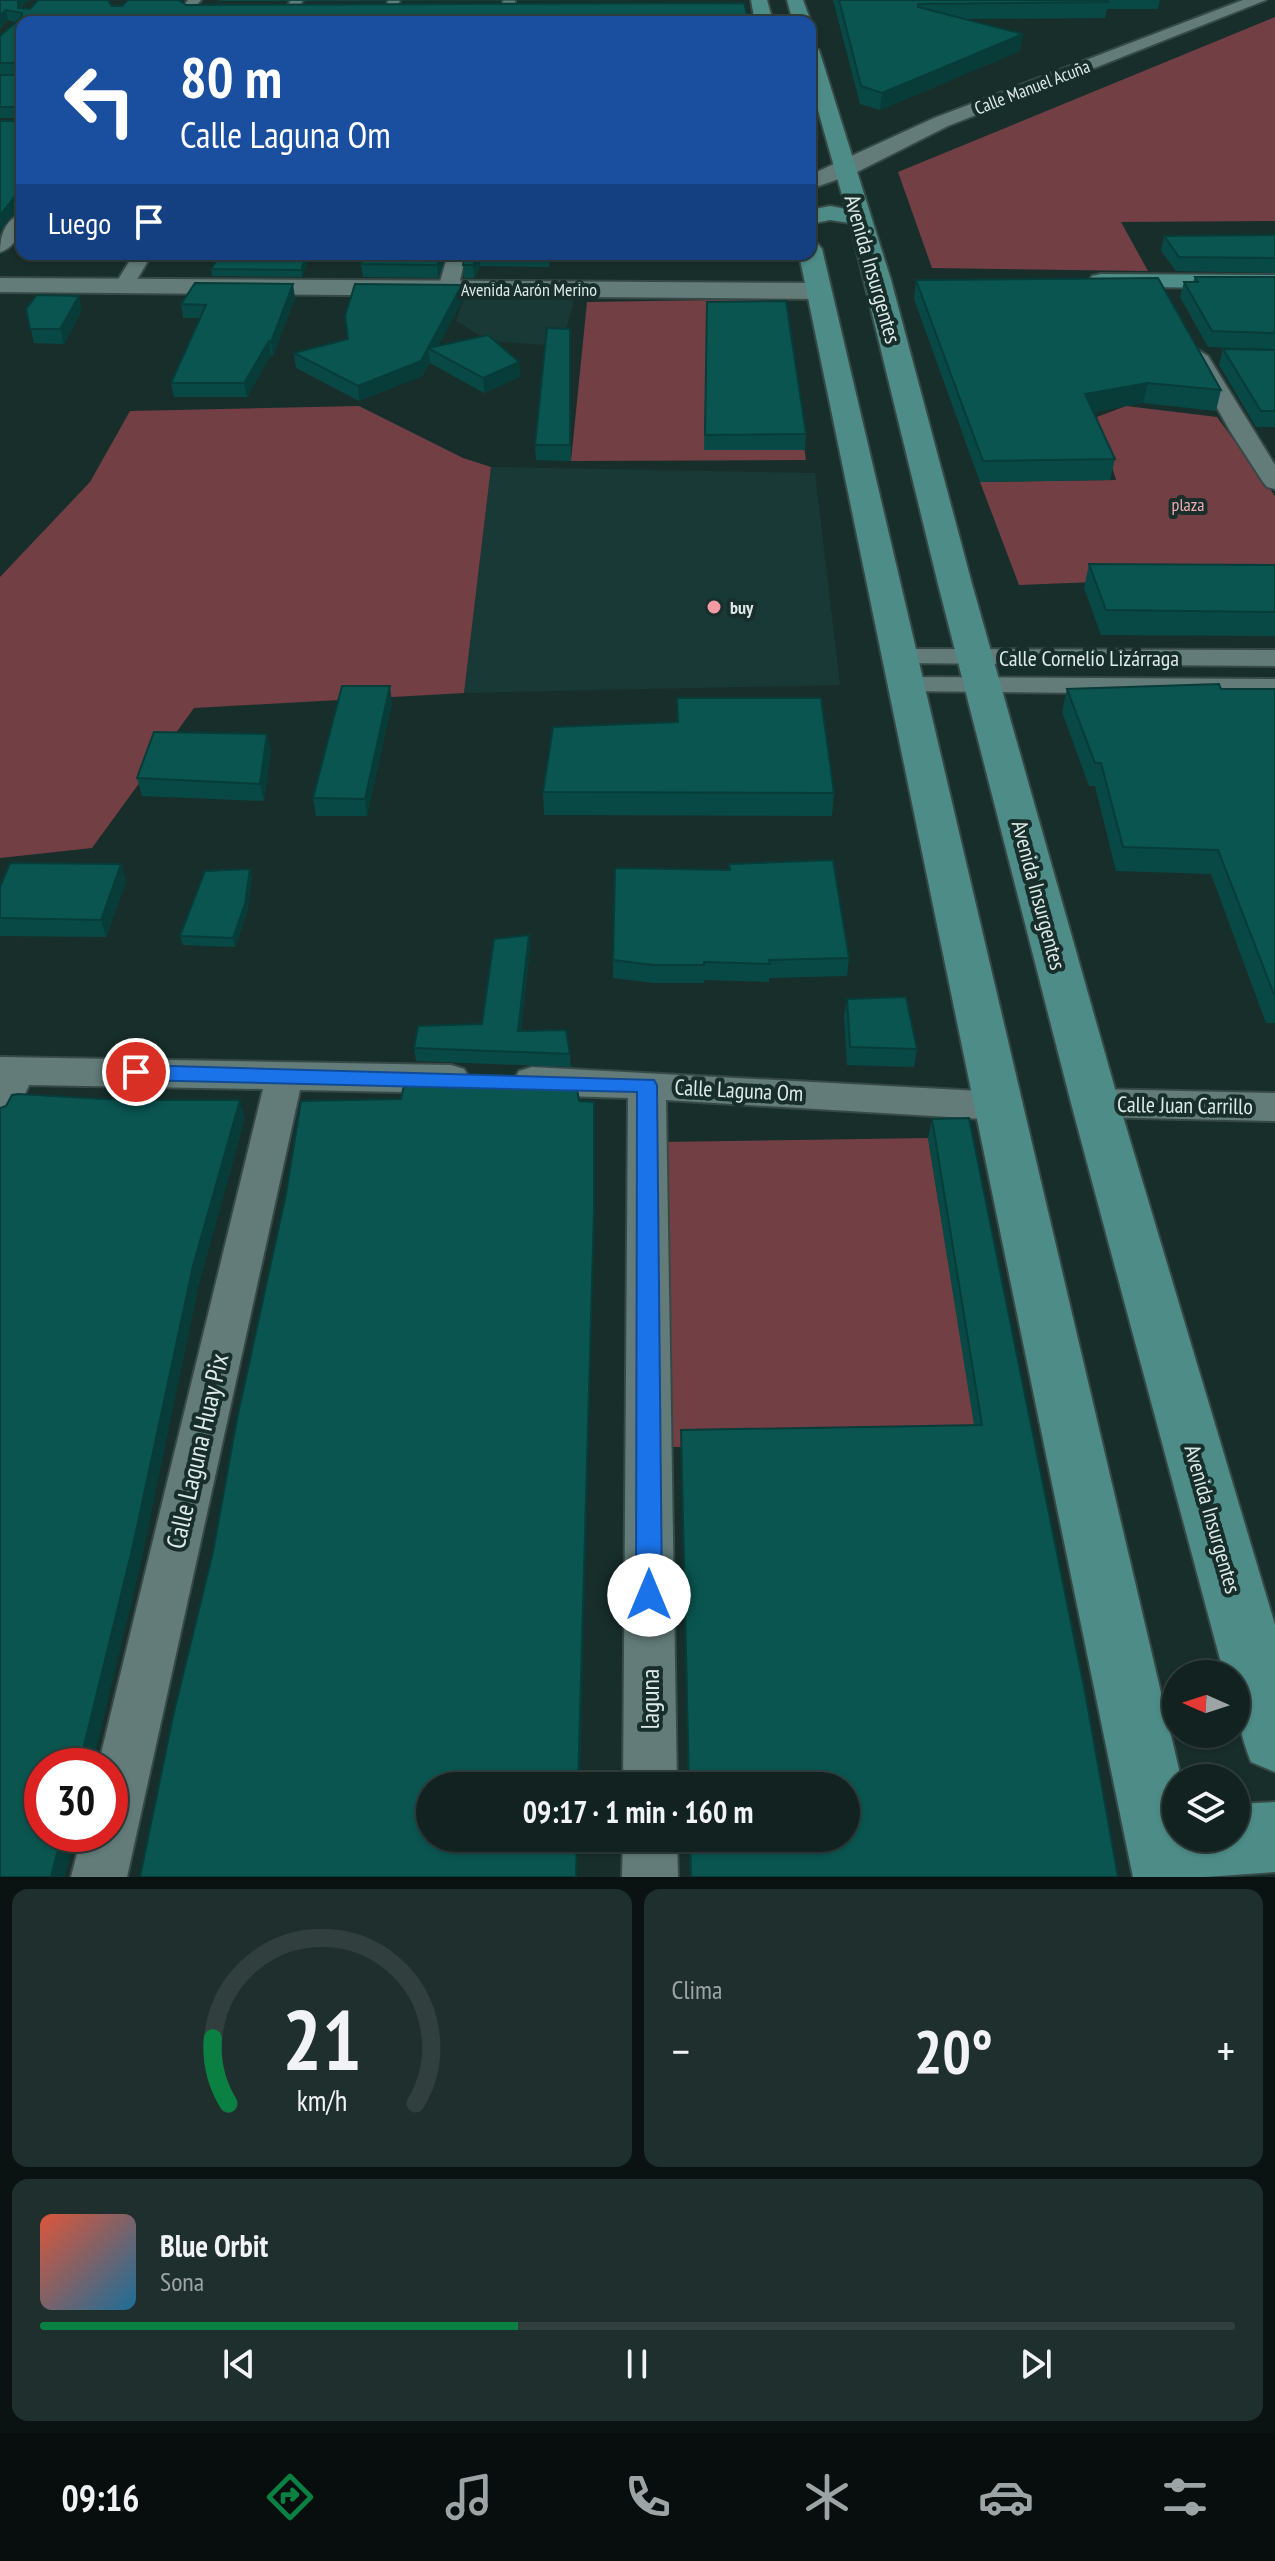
<!DOCTYPE html>
<html lang="es">
<meta charset="utf-8">
<style>
body{margin:0;font-family:"PT Sans Narrow",sans-serif;background:#1f2f2d;color:#f1f3f6;height:100vh;display:flex;flex-direction:column;font-size:30px;white-space:nowrap}
*{box-sizing:border-box;margin:0}
p{font-size:26px;color:#9ca4a5}
.icon{flex:none;width:44px;height:44px;fill:none;stroke:currentColor;stroke-width:2;stroke-linecap:round;stroke-linejoin:round}
.map{position:relative;height:1877px;overflow:hidden}
.panel{display:flex;flex-direction:column;gap:12px;padding:12px;background:#0a1312;flex:1}
.panel>*{flex:none}
.top-card{position:absolute;left:16px;top:16px;width:800px;height:244px;border-radius:16px;box-shadow:0 2px 6px #0004,0 0 0 2px #313f3e;background:#1a4fa0;color:#fff;overflow:hidden}
.needle{width:52px;rotate:273deg}
.tools{position:absolute;left:1162px;top:1660px;display:grid;gap:16px}
.tools a{display:grid;place-items:center;width:88px;height:88px;border-radius:50%;background:#122220;box-shadow:0 2px 6px #0004,0 0 0 2px #313f3e;font-size:40px}
.speed{position:absolute;left:24px;top:1748px;display:flex;gap:16px;font-size:40px;font-weight:700;text-align:center}
.speed>*{display:grid;place-content:center;width:104px;height:104px;border-radius:50%;background:#122220;box-shadow:0 2px 6px #0004,0 0 0 2px #313f3e;line-height:1}
.speed .limit{border:12px solid #d22;background:#fff;color:#111}
.pin{position:absolute;display:grid;place-items:center;width:68px;height:68px;color:#fff;margin:-34px;border:4px solid #fff;border-radius:50%;box-shadow:0 2px 8px #0007}
.me{position:absolute;width:88px;margin:-44px;rotate:0deg;stroke-linejoin:round;filter:drop-shadow(0 0 6px #0008)}
.turn{display:flex;align-items:center;gap:28px;height:168px;padding:0 32px;font-size:36px}
.turn .icon{width:104px;height:104px;stroke-width:2.5}
.turn b{display:block;font-size:56px;line-height:68px}
.then{display:flex;align-items:center;height:76px;padding:0 32px;background:#0003;gap:16px;font-size:30px}
.big{font-size:60px;font-weight:800;line-height:1.1}
.panel .card{flex:1;display:flex;flex-direction:column;justify-content:center;gap:12px;min-width:0;padding:0 28px;border-radius:16px;background:#1f2f2d}
.panel .dial{align-items:center;gap:0}
.dial svg{height:208px;overflow:visible;fill:none;stroke:#313f3e;stroke-width:7;stroke-linecap:round;text-anchor:middle}
.dial text{fill:#f1f3f6;stroke:none}
.song{display:flex;align-items:center;gap:24px}
.cover{width:96px;height:96px;border-radius:12px;background:linear-gradient(135deg,hsl(10 70% 55%),hsl(200 70% 35%))}
.played{height:8px;border-radius:4px;background:linear-gradient(90deg,#0b8043 40%,#313f3e 40%)}
.keys{display:flex;justify-content:space-around;direction:ltr}
.heat{display:flex;justify-content:space-between;align-items:center;font-size:44px;direction:ltr}
.panel .tiles{flex:1;display:grid;gap:12px;grid-template-columns:1fr 1fr}
.card:last-child{grid-column:span 2}
.trip{position:absolute;left:416px;top:1772px;width:444px;height:80px;border-radius:40px;background:#122220;box-shadow:0 2px 6px #0004,0 0 0 2px #313f3e;font-weight:800;line-height:80px;text-align:center}
.menu{display:flex;height:128px;justify-content:space-around;align-items:center;background:#070e0d;color:#9ca4a5}
.menu .icon{width:56px;height:56px}
.menu .on{color:#0b8043}
.menu b{font-size:36px;color:#f1f3f6}
.map>svg:first-child{display:block}
.built{fill:#193936}
.green{fill:#723f45}
.lines{fill:none;stroke-linecap:round;stroke-linejoin:round}
.minor-casing{stroke:#374947;stroke-width:4}
.secondary-casing{stroke:#374947;stroke-width:4}
.primary-casing{stroke:#374947;stroke-width:4}
.minor{fill:#637c79;fill-rule:evenodd}
.secondary{fill:#637c79;fill-rule:evenodd}
.primary{fill:#4e8d87;fill-rule:evenodd}
.wall{fill:#094945}
.shaded-wall{fill:#073c38}
.building{fill:#0a5550;stroke:#073c38;stroke-width:2}
.route{fill:#1a73e8;stroke:#114b97;stroke-width:2}
.poi-dot{fill:#f49aa4;stroke:#182e2b;stroke-width:3}
.labels{text-anchor:middle;dominant-baseline:central;stroke-width:8;stroke-linejoin:round;paint-order:stroke}
.far-street-label{font-size:18px;fill:#ddeae8;stroke:#182e2b}
.far-park-label{font-size:18px;fill:#f3abb2;stroke:#182e2b}
.far-poi-label{font-size:18px;font-weight:bold;fill:#ddeae8;stroke:#182e2b;text-anchor:start}
.street-label{font-size:22px;fill:#ddeae8;stroke:#182e2b}
.near-street-label{font-size:26px;fill:#ddeae8;stroke:#182e2b}
</style>
<div class="map">
<svg width="1275" height="1877" viewBox="0 0 1275 1877">
<rect width="100%" height="100%" fill="#182e2b"/>
<g class="built">
<polygon points="465,296 575,297 562,344 547,345 489,341 456,321"/>
<polygon points="491,467 815,473 840,685 464,693"/>
</g>
<g class="green">
<polygon points="1275,17 1275,221 1121,222 1148,271 932,268 898,172"/>
<polygon points="783,299 806,460 571,461 587,302"/>
<polygon points="359,406 463,458 491,467 464,693 194,708 92,848 0,858 0,577 90,482 130,411"/>
<polygon points="1126,406 1217,417 1275,496 1275,575 1019,585 980,482 1116,480 1097,417"/>
<polygon points="928,1138 978,1446 663,1447 661,1142"/>
</g>
<g class="lines">
<g class="minor-casing">
<g id="minor">
<polygon points="188,0 201,0 184,22 170,22"/>
<polygon points="291,0 303,0 292,22 278,22"/>
<polygon points="388,0 400,0 396,11 386,11"/>
<polygon points="503,0 515,0 516,22 502,22"/>
<path d="M22 214C22 229 17 247 0 252 0 236 5 219 22 214Z"/>
<polygon points="134,254 152,254 131,290 117,290 114,286"/>
<polygon points="448,254 466,254 458,289 448,295 438,289"/>
<polygon points="1198,350 1208,356 1275,465 1275,489 1267,487 1263,482 1230,431 1188,356"/>
<polygon points="902,649 1275,650 1275,666 892,663 888,657 892,651"/>
<polygon points="908,677 1275,679 1275,695 898,691 894,685 898,679"/>
<polygon points="0,1057 451,1065 464,1069 470,1079 464,1089 451,1093 300,1090 127,1877 71,1877 82,1834 110,1834 110,1766 98,1766 263,1089 29,1085 13,1122 0,1126"/>
<polygon points="532,1067 999,1092 1012,1096 1018,1106 1012,1116 999,1120 666,1100 677,1786 623,1786 628,1098 532,1095 519,1091 513,1081 519,1071"/>
<polygon points="1095,1089 1275,1093 1275,1121 1095,1117 1082,1113 1076,1103 1082,1093"/>
<polygon points="623,1838 677,1838 678,1877 622,1877"/>
</g>
</g>
<g class="secondary-casing">
<g id="secondary">
<polygon points="1243,0 1266,0 948,126 853,174 810,189 810,175 934,118"/>
<polygon points="0,278 818,283 827,286 831,291 827,296 818,299 0,292"/>
</g>
</g>
<g class="primary-casing">
<g id="primary">
<polygon points="751,0 767,0 773,22 755,22"/>
<polygon points="787,0 803,0 811,22 810,23 793,22"/>
<path d="M810 45 819 50 891 280 972 584 1119 1103 1275 1625V1772L1251 1762C1238 1729 1236 1709 1236 1674H1224L1071 1103 938 584 850 223 830 220 810 224V210L830 206 846 209 810 82Z"/>
<polygon points="810,242 818,244 822,249 1181,1778 1176,1778 1176,1838 1236,1838 1236,1804 1275,1802 1275,1872 1205,1877 1133,1877 799,254 810,254"/>
<polygon points="1101,274 1275,275 1275,289 1092,286 1089,281 1092,276"/>
</g>
</g>
<use href="#minor" class="minor"/>
<use href="#secondary" class="secondary"/>
<use href="#primary" class="primary"/>
</g>
<g class="wall">
<polygon points="0,0 30,0 20,8 30,9 122,6 179,0 22,22 22,204 0,231 0,121 21,121 21,118 0,118 0,75 22,75 22,74 0,74 0,36 16,22 8,20 0,29"/>
<polygon points="219,0 738,0 219,1"/>
<polygon points="833,0 1160,0 1158,9 1107,9 1105,18 964,19 1023,34 1020,51 880,110 860,104"/>
<polygon points="1275,235 1275,273 1176,271 1161,251 1164,236"/>
<polygon points="311,254 302,277 212,276 211,269"/>
<polygon points="447,254 438,278 363,277 361,264"/>
<polygon points="465,254 552,254 549,267 480,266 474,278 464,278 463,265"/>
<polygon points="1195,277 1275,277 1275,349 1208,347 1180,297 1184,282 1193,282"/>
<polygon points="916,280 1221,390 1216,411 1143,403 1093,412 1115,459 1110,480 980,482 914,299"/>
<polygon points="462,285 463,299 438,346 519,362 520,377 484,393 430,363 422,376 359,401 296,368 294,353 348,339"/>
<polygon points="295,298 273,356 271,355 247,397 174,397 171,383 200,318 183,318 181,304"/>
<polygon points="707,302 806,434 805,450 704,450"/>
<polygon points="26,309 82,310 64,344 34,343"/>
<polygon points="570,329 571,461 536,460 535,445"/>
<polygon points="1223,349 1275,350 1275,427 1256,427 1219,365"/>
<polygon points="1089,564 1275,565 1275,636 1101,635 1084,588"/>
<polygon points="1067,689 1275,689 1275,1023 1266,1023 1211,874 1116,871 1095,786 1089,786 1062,712"/>
<polygon points="677,698 834,793 832,816 544,815 543,792 677,722"/>
<polygon points="392,703 367,816 316,816 313,798"/>
<polygon points="267,734 271,751 264,801 142,796 137,778"/>
<polygon points="121,864 126,882 106,937 0,936 0,887"/>
<polygon points="729,864 849,958 847,976 769,978 769,982 704,980 704,983 653,983 613,978 613,960 729,870"/>
<polygon points="252,878 247,913 235,947 183,945 180,936"/>
<polygon points="529,935 530,948 521,1031 570,1054 571,1067 416,1061 414,1048 482,1024"/>
<polygon points="847,999 917,1049 914,1067 847,1065 844,1017"/>
<polygon points="932,1119 1118,1877 690,1877 689,1838 846,1838 846,1786 688,1786 681,1430 974,1425 928,1138"/>
</g>
<g class="shaded-wall">
<polygon points="18,0 30,0 20,8 20,13 18,8"/>
<polygon points="6,10 8,20 0,29 0,16"/>
<polygon points="1023,34 1020,51 880,110 882,93"/>
<polygon points="22,188 22,204 0,231 0,215"/>
<polygon points="307,254 311,254 302,277 301,270"/>
<polygon points="441,254 447,254 438,278 437,265"/>
<polygon points="480,254 480,266 474,278 473,265"/>
<polygon points="293,284 295,298 273,356 271,342"/>
<polygon points="462,285 463,299 435,352 428,348"/>
<polygon points="79,296 82,310 64,344 60,329"/>
<polygon points="269,341 271,355 247,397 244,383"/>
<polygon points="428,348 430,363 422,376 359,401 358,386"/>
<polygon points="519,362 520,377 484,393 483,378"/>
<polygon points="1148,383 1143,403 1081,414 1085,394"/>
<polygon points="390,686 392,703 367,816 365,799"/>
<polygon points="267,734 271,751 264,801 260,784"/>
<polygon points="121,864 126,882 106,937 101,920"/>
<polygon points="250,869 252,878 247,913 235,947 233,938"/>
<polygon points="529,935 530,948 519,1044 518,1031"/>
<polygon points="240,1100 245,1119 199,1285 140,1567 92,1766 79,1766 193,1266"/>
<polygon points="594,1102 594,1228 580,1786 578,1786"/>
<polygon points="62,1834 76,1834 65,1877 51,1877"/>
<polygon points="577,1838 578,1838 577,1877 576,1877"/>
</g>
<g class="building">
<polygon points="0,0 18,0 18,8 30,9 38,0 108,0 112,6 122,6 128,0 179,0 186,5 744,3 749,22 22,22 22,188 0,215 0,121 21,121 21,107 0,107 0,75 22,75 22,63 0,63 0,36 22,17 22,13 6,10 0,16"/>
<polygon points="839,0 1105,0 1108,2 918,4 918,7 1023,34 882,93 861,86"/>
<polygon points="1275,235 1275,258 1179,257 1164,236"/>
<polygon points="221,254 307,254 301,270 211,269"/>
<polygon points="364,254 441,254 437,265 361,264"/>
<polygon points="465,254 479,254 473,265 463,265"/>
<polygon points="1195,277 1275,277 1275,333 1212,331 1184,282 1198,282"/>
<polygon points="1158,278 1221,390 1148,383 1085,394 1115,459 983,461 916,280"/>
<polygon points="195,283 293,284 271,342 269,341 244,383 171,383 206,305 181,304"/>
<polygon points="355,284 462,285 428,348 488,335 519,362 483,378 428,348 421,361 358,386 294,353 348,339 345,316"/>
<polygon points="37,295 79,296 60,329 30,329 26,309"/>
<polygon points="786,301 806,434 705,435 707,302"/>
<polygon points="547,328 570,329 570,445 535,445"/>
<polygon points="1223,349 1275,350 1275,411 1261,411"/>
<polygon points="1089,564 1275,565 1275,612 1106,610"/>
<polygon points="1219,684 1221,689 1275,689 1275,997 1218,850 1123,847 1101,763 1095,763 1067,689"/>
<polygon points="342,686 390,686 365,799 313,798"/>
<polygon points="677,698 821,698 834,793 543,792 553,727 678,722"/>
<polygon points="154,732 267,734 260,784 137,778"/>
<polygon points="833,860 849,958 769,960 770,964 704,962 704,965 653,965 613,960 615,868 730,870 729,864"/>
<polygon points="10,863 121,864 101,920 0,918 0,887"/>
<polygon points="250,869 245,904 233,938 180,936 205,871"/>
<polygon points="529,935 518,1031 566,1030 570,1054 414,1048 418,1026 482,1024 494,939"/>
<polygon points="906,997 917,1049 850,1047 847,999"/>
<polygon points="406,1076 576,1082 579,1101 594,1102 594,1210 578,1786 430,1786 430,1838 577,1838 576,1877 140,1877 174,1712 213,1552 237,1419 286,1194 301,1101 401,1099"/>
<polygon points="18,1094 122,1100 240,1100 193,1266 132,1550 79,1766 42,1766 42,1834 62,1834 51,1877 0,1877 0,1108 6,1106 12,1095"/>
<polygon points="969,1118 1085,1692 1118,1877 691,1877 690,1838 846,1838 846,1786 689,1786 681,1430 982,1425 932,1119"/>
</g>
<polygon class="route" points="136,1065 654,1080 657,1085 662,1595 658,1604 649,1608 640,1604 636,1595 637,1092 136,1080 129,1077 126,1072 129,1067"/>
<circle class="poi-dot" cx="714" cy="607" r="8"/>
<g class="labels">
<g class="far-street-label">
<text transform="translate(1032 87) rotate(-21)">Calle Manuel Acuña</text>
<text x="529" y="289">Avenida Aarón Merino</text>
</g>
<g class="far-park-label">
<text x="1188" y="504">plaza</text>
</g>
<g class="far-poi-label">
<text x="730" y="607">buy</text>
</g>
<g class="street-label">
<text transform="translate(873 269) rotate(74)">Avenida Insurgentes</text>
<text x="1089" y="658">Calle Cornelio Lizárraga</text>
<text transform="translate(1039 895) rotate(75)">Avenida Insurgentes</text>
<text transform="translate(739 1090) rotate(3)">Calle Laguna Om</text>
<text transform="translate(1185 1105) rotate(1)">Calle Juan Carrillo</text>
<text transform="translate(1213 1519) rotate(74)">Avenida Insurgentes</text>
</g>
<g class="near-street-label">
<text transform="translate(197 1451) rotate(-77)">Calle Laguna Huay Pix</text>
<text transform="translate(649 1699) rotate(-90)">laguna</text>
</g>
</g>
</svg>
<div class="tools">
<a><svg class="needle" viewBox="-14 -14 28 28"><path d="M0-13l5 13h-10z" fill="#e53935"/><path d="M0 13l5-13h-10z" fill="#9ca4a5"/></svg></a>
<a><svg class="icon" aria-label="layers" viewBox="0 0 24 24"><path d="M12 4l9 5-9 5-9-5zM3 14l9 5 9-5"/></svg></a>
</div>
<div class="speed"><div class="limit">30</div></div>
<div class="pin" style="left:136px;top:1072px;background:#d93025"><svg class="icon" aria-label="arrive" viewBox="0 0 24 24"><path d="M6 21V4h12l-3 4 3 4H6"/></svg></div>
<svg class="me" style="left:649px;top:1595px" viewBox="-20 -20 40 40"><circle r="19" fill="#fff"/><path d="M0-13L10 11 0 6-10 11z" fill="#1a73e8"/></svg>
<div class="trip">09:17 · 1 min · 160 m</div>
<div class="top-card">
<div class="turn"><svg class="icon" aria-label="left" viewBox="0 0 24 24"><path d="M17 20v-9H6M10 6l-5 5 5 5"/></svg><div><b>80 m</b>Calle Laguna Om</div></div>
<div class="then">Luego<svg class="icon" aria-label="arrive" viewBox="0 0 24 24"><path d="M6 21V4h12l-3 4 3 4H6"/></svg></div>
</div>
</div>
<section class="panel">
<div class="tiles">
<div class="card dial"><svg viewBox="0 0 100 80">
<path d="M14 69A42 42 0 1 1 86 69"/>
<path d="M14 69A42 42 0 0 1 8 44" stroke="#0b8043"/>
<text x="50" y="56" font-size="32" font-weight="700">21</text>
<text x="50" y="72" font-size="11">km/h</text>
</svg></div>
<div class="card"><p>Clima</p>
<div class="heat"><a>−</a><b class="big">20°</b><a>+</a></div>
</div>
<div class="card">
<div class="song"><i class="cover"></i><div><b>Blue Orbit</b><p>Sona</p></div></div>
<div class="played"></div>
<div class="keys"><svg class="icon" aria-label="previous" viewBox="0 0 24 24"><path d="M18 5L8 12l10 7zM5 5v14"/></svg><svg class="icon" aria-label="pause" viewBox="0 0 24 24"><path d="M8 5v14M16 5v14"/></svg><svg class="icon" aria-label="next" viewBox="0 0 24 24"><path d="M6 5l10 7-10 7zM19 5v14"/></svg></div>
</div>
</div>
</section>
<nav class="menu">
<b>09:16</b>
<svg class="icon on" aria-label="directions" viewBox="0 0 24 24"><path d="M12 3l9 9-9 9-9-9zM9 14v-3h6M13 9l2 2-2 2"/></svg>
<svg class="icon" aria-label="music" viewBox="0 0 24 24"><path d="M9 18V5l10-2v13"/><circle cx="6" cy="18" r="3"/><circle cx="16" cy="16" r="3"/></svg>
<svg class="icon" aria-label="phone" viewBox="0 0 24 24"><path d="M5 4h4l2 5-3 2q2 4 5 5l2-3 5 2v4C11 20 4 13 5 4z"/></svg>
<svg class="icon" aria-label="climate" viewBox="0 0 24 24"><path d="M12 3v18M4 7l16 10M4 17L20 7"/></svg>
<svg class="icon" aria-label="car" viewBox="0 0 24 24"><path d="M5 17H2v-5l4-1 3-4h7l3 4 3 1v5h-3M9 17h6M6 11h13"/><circle cx="7" cy="17" r="2"/><circle cx="17" cy="17" r="2"/></svg>
<svg class="icon" aria-label="filters" viewBox="0 0 24 24"><path d="M4 7h16M4 17h16"/><circle cx="9" cy="7" r="2"/><circle cx="15" cy="17" r="2"/></svg>
</nav>
